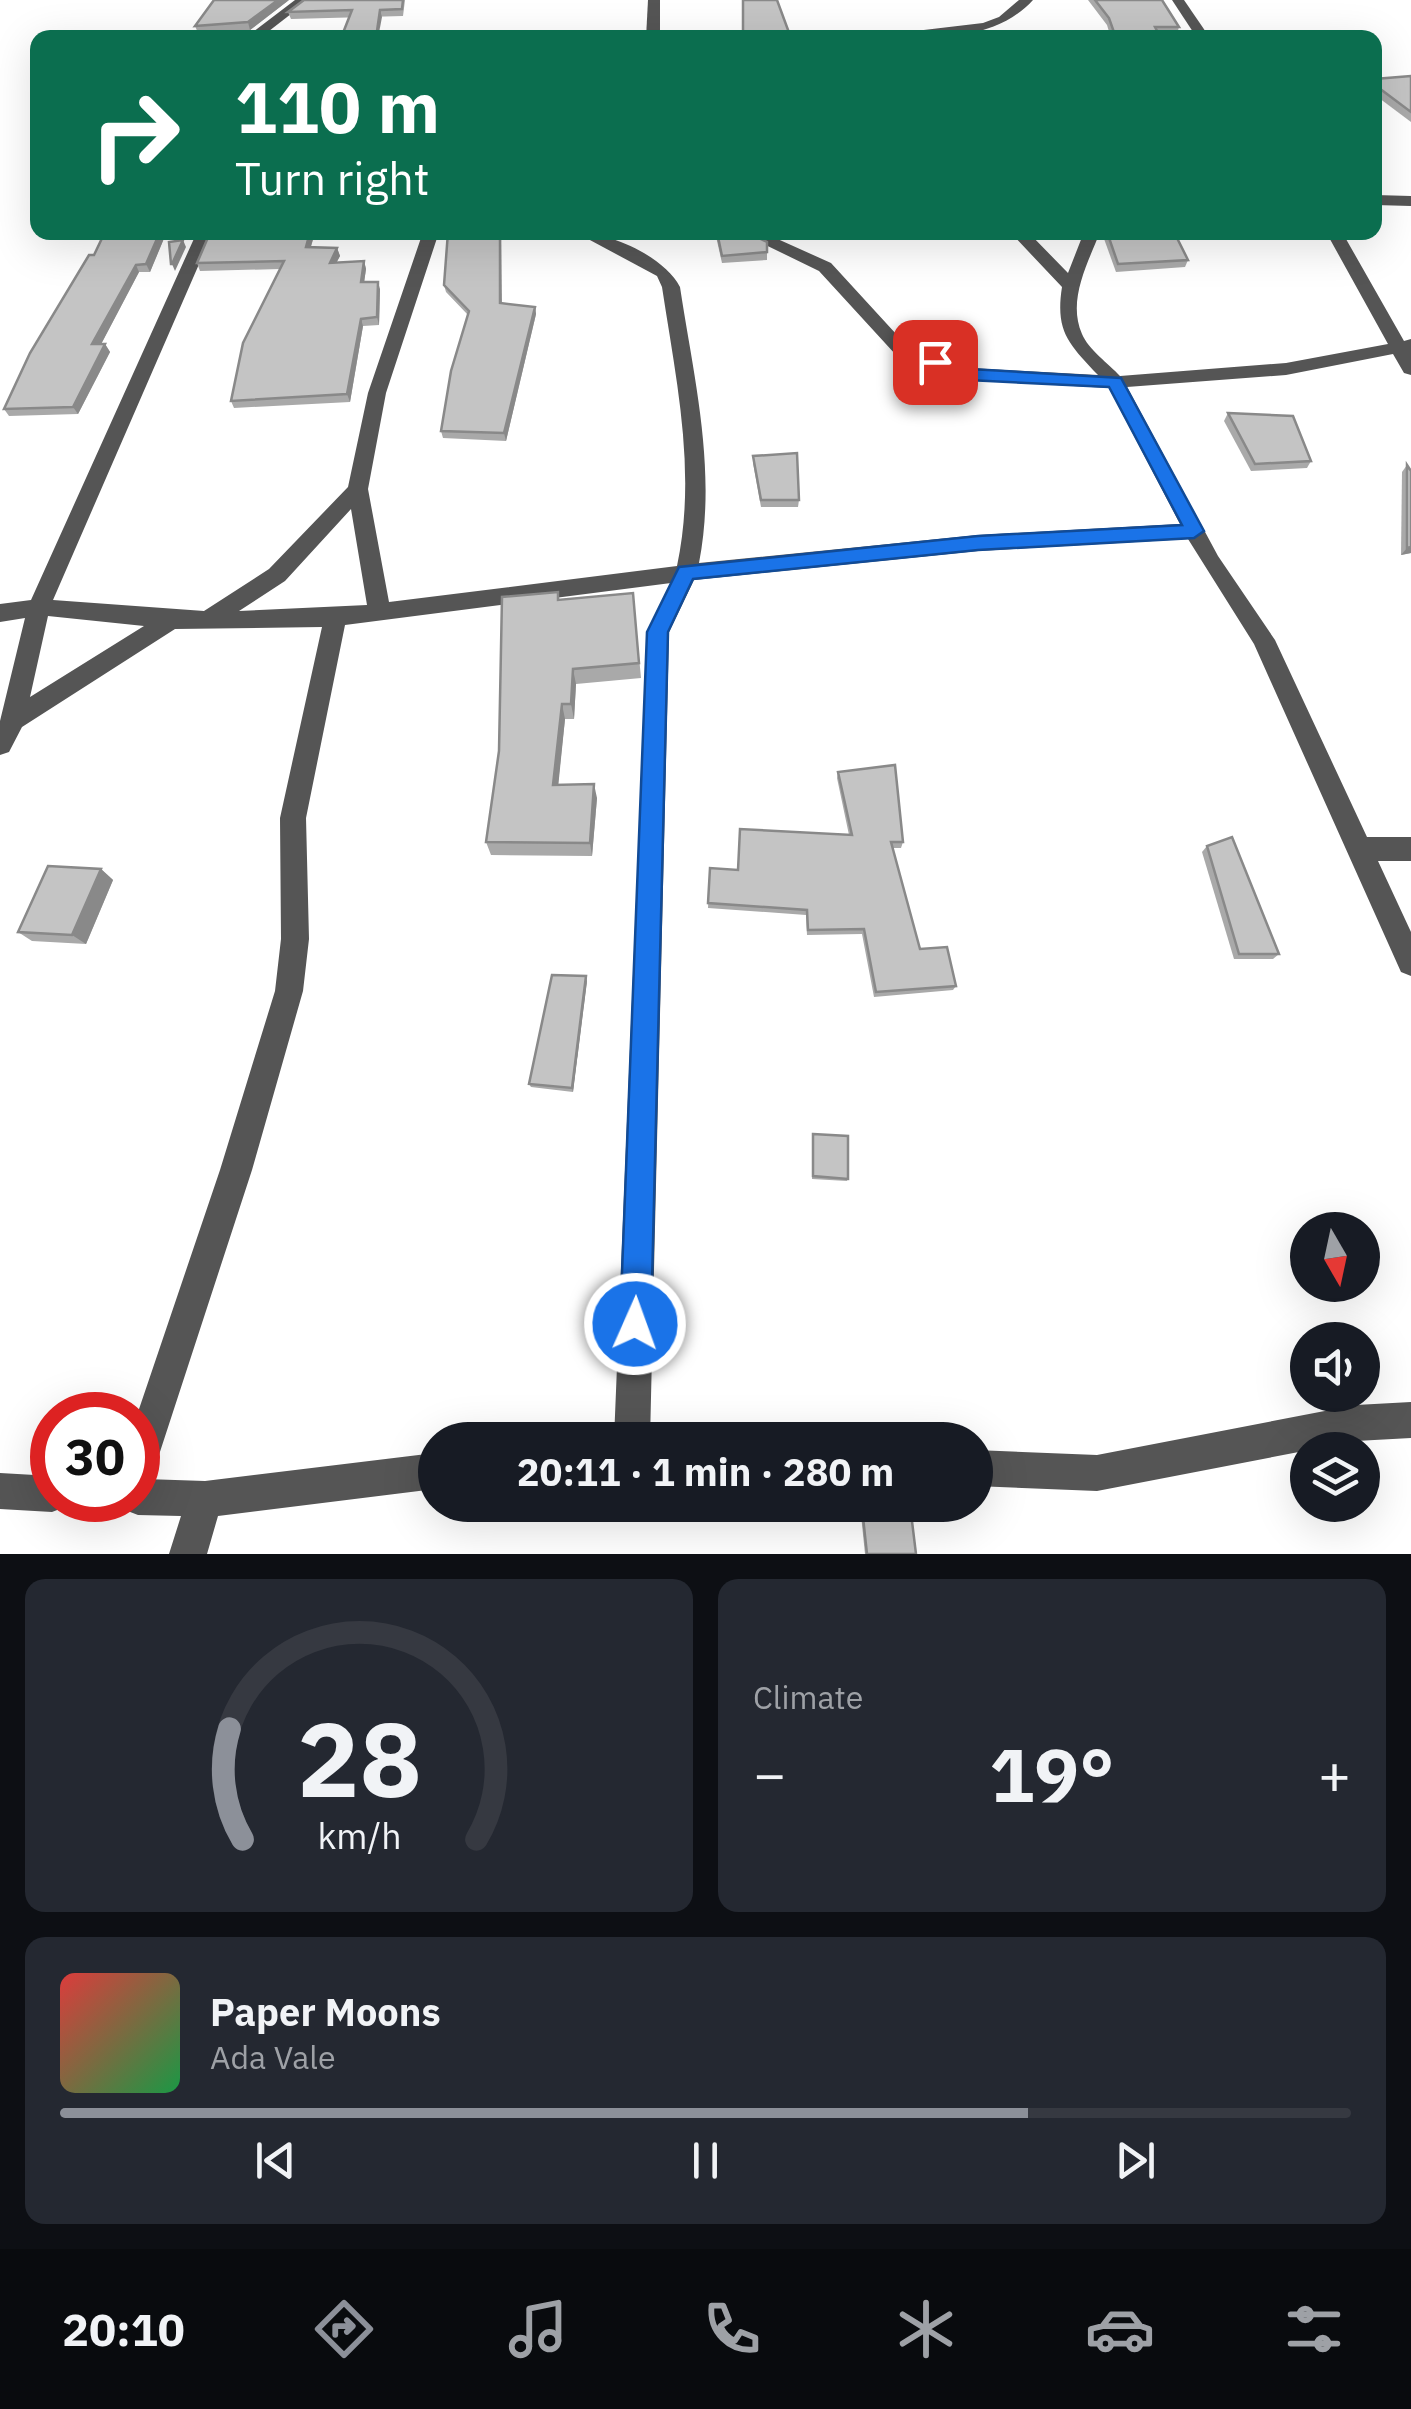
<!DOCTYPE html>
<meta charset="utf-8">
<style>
body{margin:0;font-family:"IBM Plex Sans",sans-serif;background:#242831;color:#f1f3f6;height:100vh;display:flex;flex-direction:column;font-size:38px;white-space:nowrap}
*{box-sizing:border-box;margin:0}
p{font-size:32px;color:#9ea1a6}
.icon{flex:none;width:55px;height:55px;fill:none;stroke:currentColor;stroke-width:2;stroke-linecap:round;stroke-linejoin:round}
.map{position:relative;height:1554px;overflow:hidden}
.panel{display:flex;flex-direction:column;gap:25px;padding:25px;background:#0d0f14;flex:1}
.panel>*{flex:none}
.guide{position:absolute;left:30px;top:30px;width:1352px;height:210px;border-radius:20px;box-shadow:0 10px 40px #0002;background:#0b6e4f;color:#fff;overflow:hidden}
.needle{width:65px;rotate:171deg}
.tools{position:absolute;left:1290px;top:1212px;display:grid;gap:20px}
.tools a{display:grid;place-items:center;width:90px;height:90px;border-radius:50%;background:#171b24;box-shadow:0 10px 40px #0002;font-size:50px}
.speed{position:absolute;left:30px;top:1392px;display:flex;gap:20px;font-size:50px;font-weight:700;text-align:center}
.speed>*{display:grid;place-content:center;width:130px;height:130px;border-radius:50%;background:#171b24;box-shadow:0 10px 40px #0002;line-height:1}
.speed .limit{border:15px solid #d22;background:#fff;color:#111}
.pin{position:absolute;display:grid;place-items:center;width:85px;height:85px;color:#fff;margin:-42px;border-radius:20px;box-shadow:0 5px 15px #0006}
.me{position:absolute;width:110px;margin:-55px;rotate:2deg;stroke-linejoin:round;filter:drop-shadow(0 0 8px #0008)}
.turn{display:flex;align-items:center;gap:35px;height:210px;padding:0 40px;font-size:45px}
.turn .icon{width:130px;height:130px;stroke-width:2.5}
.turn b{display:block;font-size:70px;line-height:85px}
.big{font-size:75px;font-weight:700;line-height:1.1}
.panel .card{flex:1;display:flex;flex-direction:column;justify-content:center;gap:15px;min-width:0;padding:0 35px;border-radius:20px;background:#242831}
.panel .dial{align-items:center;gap:0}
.dial svg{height:260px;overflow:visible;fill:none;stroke:#363941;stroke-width:7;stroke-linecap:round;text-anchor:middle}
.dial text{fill:#f1f3f6;stroke:none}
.song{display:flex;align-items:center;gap:30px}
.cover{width:120px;height:120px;border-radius:15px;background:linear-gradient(135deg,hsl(0 70% 55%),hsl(140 70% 35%))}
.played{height:10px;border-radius:5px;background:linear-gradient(90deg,#8c9099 75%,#363941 75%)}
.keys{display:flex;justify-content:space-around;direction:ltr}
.heat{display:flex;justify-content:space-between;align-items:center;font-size:55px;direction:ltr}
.panel .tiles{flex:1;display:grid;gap:25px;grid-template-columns:1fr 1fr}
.card:last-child{grid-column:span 2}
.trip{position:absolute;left:418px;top:1422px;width:575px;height:100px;border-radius:50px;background:#171b24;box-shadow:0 10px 40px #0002;font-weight:700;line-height:100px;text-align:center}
.menu{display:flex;height:160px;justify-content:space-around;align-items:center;background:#090b0e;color:#9ea1a6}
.menu .icon{width:70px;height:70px}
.menu .selected{color:#8c9099}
.menu b{font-size:45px;color:#f1f3f6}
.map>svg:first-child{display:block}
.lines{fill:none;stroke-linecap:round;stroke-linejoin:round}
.minor{fill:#555;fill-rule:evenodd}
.wall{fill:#a9a9a9}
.shaded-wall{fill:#898989}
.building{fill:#c4c4c4;stroke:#898989;stroke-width:2.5}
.route{fill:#1a73e8;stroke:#114b97;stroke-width:2.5}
</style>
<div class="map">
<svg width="1411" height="1554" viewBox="0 0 1411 1554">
<rect width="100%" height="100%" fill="#fff"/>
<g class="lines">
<g class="minor">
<polygon points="295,0 309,0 260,38 245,38"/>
<polygon points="648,0 660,0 660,38 646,38"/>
<path d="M1019 0H1033C990 47 915 38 856 38L983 23 999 17Z"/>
<polygon points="1172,0 1184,0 1210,38 1197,38"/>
<polygon points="1375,195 1411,196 1411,206 1375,205"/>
<path d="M197 232H213L53 600 204 611 269 569 348 487 368 393 423 232H439L386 393 368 489 389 602 677 566C697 472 676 380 662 287L657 276 575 232C609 232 664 256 680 287 694 379 717 470 699 563L978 535 1180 524 1109 388 968 380 896 355 819 271 739 232H762L831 263 908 347 970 368 1098 375C1069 344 1055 332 1062 287L1010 232H1028L1068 273 1084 232H1100C1088 263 1067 300 1082 334 1088 349 1109 364 1120 376L1286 363 1388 344 1326 232H1342L1404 341 1411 339V375L1404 373 1393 354 1286 375 1127 387 1218 556 1275 640 1367 837H1411V861H1378L1411 932V976L1401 972 1254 644 1188 539 978 551 694 580 669 632 650 1440H614L647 632 671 583 345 625 306 818 309 939 303 991 252 1170 156 1464 151 1477 145 1479 205 1481 435 1453V1489L218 1516 207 1554H169L181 1516 138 1515 125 1510 121 1500H138L137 1415 220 1170 275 991 281 939 280 818 322 627 175 629 22 727 9 752 0 755V721L25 618 0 622V604L31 600ZM351 509 367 605 239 611 285 581ZM48 616 144 626 30 697Z"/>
<polygon points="1411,1402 1411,1438 1356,1441 1097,1491 975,1486 975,1450 1097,1455 1356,1405"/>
<polygon points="0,1473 52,1476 52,1500 68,1500 65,1507 52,1512 0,1509"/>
</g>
</g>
<g class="wall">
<polygon points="289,0 250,30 198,33 195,26"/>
<polygon points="304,0 405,0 403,16 291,19 288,12"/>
<polygon points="1088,0 1162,0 1179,27 1177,34 1159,34 1161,38 1111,38 1107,25"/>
<polygon points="1411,76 1411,122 1375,95 1375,79"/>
<polygon points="315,232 311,247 337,248 340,256 336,263 364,261 366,269 364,282 380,289 379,325 363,326 350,402 234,408 231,401 280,269 200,271 197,263"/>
<polygon points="715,232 747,232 767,242 767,260 722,263"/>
<polygon points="1104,232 1174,232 1188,260 1185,267 1116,272 1103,236"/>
<polygon points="165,236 150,272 139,272 101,344 105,344 110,352 78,414 9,416 4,409 94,255"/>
<polygon points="444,285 502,303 535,307 536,314 506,441 443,438 441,431 468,315 446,292"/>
<polygon points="1228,413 1311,461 1307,468 1251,471 1224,421"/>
<polygon points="753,456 799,500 798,507 761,507 753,463"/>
<polygon points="1407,465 1411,471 1411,553 1401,555 1402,472"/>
<polygon points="633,593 641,678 576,684 574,719 565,719 558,784 597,798 592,856 491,855 486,842 559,600"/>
<polygon points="838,772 903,842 901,848 893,848 920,949 956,986 953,990 874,997 862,934 807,935 806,915 708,908 710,868 738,870 849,835 837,778"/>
<polygon points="1207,846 1279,954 1273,959 1234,959 1202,852"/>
<polygon points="101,869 113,880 86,944 32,941 18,932"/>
<polygon points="587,981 573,1092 531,1087 529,1084"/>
<polygon points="813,1134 848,1179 847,1181 812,1179"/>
<polygon points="908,1511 911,1513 916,1554 865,1554 861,1515"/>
</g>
<g class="shaded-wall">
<polygon points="278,0 289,0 250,30 248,22"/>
<polygon points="380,10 382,17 378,38 376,38"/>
<polygon points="160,232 164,232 165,236 150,272 146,264"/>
<polygon points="310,232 315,233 308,255 306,247"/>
<polygon points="500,232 501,232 502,311 500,303"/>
<polygon points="183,240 186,247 175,271 172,264"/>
<polygon points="337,248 340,256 332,271 330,263"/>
<polygon points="364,261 366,269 363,290 361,282"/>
<polygon points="136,265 139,272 97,352 92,344"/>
<polygon points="378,282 380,289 379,325 377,317"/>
<polygon points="535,307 536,314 506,441 504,433"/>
<polygon points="361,319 363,326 350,402 347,394"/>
<polygon points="105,344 110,352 78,414 73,407"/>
<polygon points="1411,547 1411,553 1401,555 1407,548"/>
<polygon points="573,669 576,684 574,719 571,704"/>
<polygon points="562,704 565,719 557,798 553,785"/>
<polygon points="594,784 597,798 592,856 590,843"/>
<polygon points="101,869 113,880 86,944 72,935"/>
<polygon points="586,976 587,981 573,1092 572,1088"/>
</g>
<g class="building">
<polygon points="214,0 278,0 248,22 195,26"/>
<polygon points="304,0 403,0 402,9 380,10 376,38 341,38 352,10 288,12"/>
<polygon points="743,0 777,0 791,38 743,38"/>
<polygon points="1095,0 1162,0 1179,27 1155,27 1161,38 1116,38 1109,18"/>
<polygon points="1411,76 1411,112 1375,85 1375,79"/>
<polygon points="105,232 160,232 146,264 136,265 92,344 105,344 73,407 4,409 30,353 89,255 94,255"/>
<polygon points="226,232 310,232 306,247 337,248 330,263 364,261 361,282 378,282 377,317 361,319 347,394 231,401 243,343 284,261 197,263 209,235"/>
<polygon points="448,232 500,232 500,303 535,307 504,433 441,431 451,371 469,311 444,285"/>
<polygon points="717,232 747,232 767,242 767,252 722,256"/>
<polygon points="1107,232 1174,232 1188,260 1118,264"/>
<polygon points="183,240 172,264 171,264 169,242"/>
<polygon points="1228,413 1293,416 1311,461 1255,464"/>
<polygon points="797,453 799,500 761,500 753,456"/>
<polygon points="1407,465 1411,471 1411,547 1407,548"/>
<polygon points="558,592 558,600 633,593 639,663 573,669 571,704 562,704 553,785 594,784 590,843 486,842 499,751 502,597"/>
<polygon points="895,765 903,842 891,842 920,949 947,947 956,986 876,992 864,929 808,930 807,910 708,903 710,868 738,870 740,829 852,835 838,772"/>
<polygon points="1232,837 1279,954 1239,954 1207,846"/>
<polygon points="48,866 101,869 72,935 18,932"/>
<polygon points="552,975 586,976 572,1088 529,1084"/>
<polygon points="813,1134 848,1136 848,1179 813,1176"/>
<polygon points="911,1513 916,1554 867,1554 863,1517"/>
</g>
<polygon class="route" points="935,357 970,369 1121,378 1204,531 1194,538 978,550 693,579 668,632 651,1324 646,1335 635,1340 624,1335 620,1324 647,632 679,567 978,536 1182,525 1109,387 968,380 929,366 927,362"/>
</svg>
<div class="tools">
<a><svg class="needle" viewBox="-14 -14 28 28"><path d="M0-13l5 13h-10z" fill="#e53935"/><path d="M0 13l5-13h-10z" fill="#9ea1a6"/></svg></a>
<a><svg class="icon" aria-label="sound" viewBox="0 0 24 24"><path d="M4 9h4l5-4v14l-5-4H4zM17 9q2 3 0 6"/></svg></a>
<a><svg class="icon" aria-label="layers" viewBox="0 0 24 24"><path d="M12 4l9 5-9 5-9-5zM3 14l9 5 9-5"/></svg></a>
</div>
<div class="speed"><div class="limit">30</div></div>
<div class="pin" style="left:935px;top:362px;background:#d93025"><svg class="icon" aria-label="arrive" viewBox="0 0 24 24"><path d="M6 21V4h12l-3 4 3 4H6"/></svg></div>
<svg class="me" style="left:635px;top:1324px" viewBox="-20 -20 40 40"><circle r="17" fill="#1a73e8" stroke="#fff" stroke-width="3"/><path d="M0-11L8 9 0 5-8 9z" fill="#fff"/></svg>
<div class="trip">20:11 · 1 min · 280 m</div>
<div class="guide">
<div class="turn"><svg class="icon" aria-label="right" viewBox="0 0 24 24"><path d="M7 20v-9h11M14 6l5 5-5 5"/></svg><div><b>110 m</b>Turn right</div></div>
</div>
</div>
<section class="panel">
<div class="tiles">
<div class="card dial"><svg viewBox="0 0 100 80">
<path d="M14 69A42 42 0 1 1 86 69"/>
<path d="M14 69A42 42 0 0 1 10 35" stroke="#8c9099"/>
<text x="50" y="56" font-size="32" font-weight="700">28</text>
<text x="50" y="72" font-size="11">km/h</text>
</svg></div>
<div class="card"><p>Climate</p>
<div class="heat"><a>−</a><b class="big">19°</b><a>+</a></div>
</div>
<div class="card">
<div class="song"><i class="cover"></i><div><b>Paper Moons</b><p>Ada Vale</p></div></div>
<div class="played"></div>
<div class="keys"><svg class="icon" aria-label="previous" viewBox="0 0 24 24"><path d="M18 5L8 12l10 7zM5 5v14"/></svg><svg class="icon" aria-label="pause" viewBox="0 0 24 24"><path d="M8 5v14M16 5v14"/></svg><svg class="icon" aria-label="next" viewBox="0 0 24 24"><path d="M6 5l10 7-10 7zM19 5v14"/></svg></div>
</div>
</div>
</section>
<nav class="menu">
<b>20:10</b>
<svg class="icon selected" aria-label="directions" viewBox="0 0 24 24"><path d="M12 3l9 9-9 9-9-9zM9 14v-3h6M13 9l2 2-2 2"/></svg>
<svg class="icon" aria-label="music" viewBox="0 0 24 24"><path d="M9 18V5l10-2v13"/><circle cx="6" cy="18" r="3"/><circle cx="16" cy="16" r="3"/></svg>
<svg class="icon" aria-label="phone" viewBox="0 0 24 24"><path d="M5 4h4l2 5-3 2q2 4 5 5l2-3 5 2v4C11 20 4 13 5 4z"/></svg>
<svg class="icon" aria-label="climate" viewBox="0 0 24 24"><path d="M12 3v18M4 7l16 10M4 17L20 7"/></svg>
<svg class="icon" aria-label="car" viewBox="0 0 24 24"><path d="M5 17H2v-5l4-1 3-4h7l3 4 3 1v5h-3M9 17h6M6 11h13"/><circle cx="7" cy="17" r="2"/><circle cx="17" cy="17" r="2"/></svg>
<svg class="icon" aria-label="filters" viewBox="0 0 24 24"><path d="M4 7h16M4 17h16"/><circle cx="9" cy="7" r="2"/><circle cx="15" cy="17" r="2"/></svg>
</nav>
